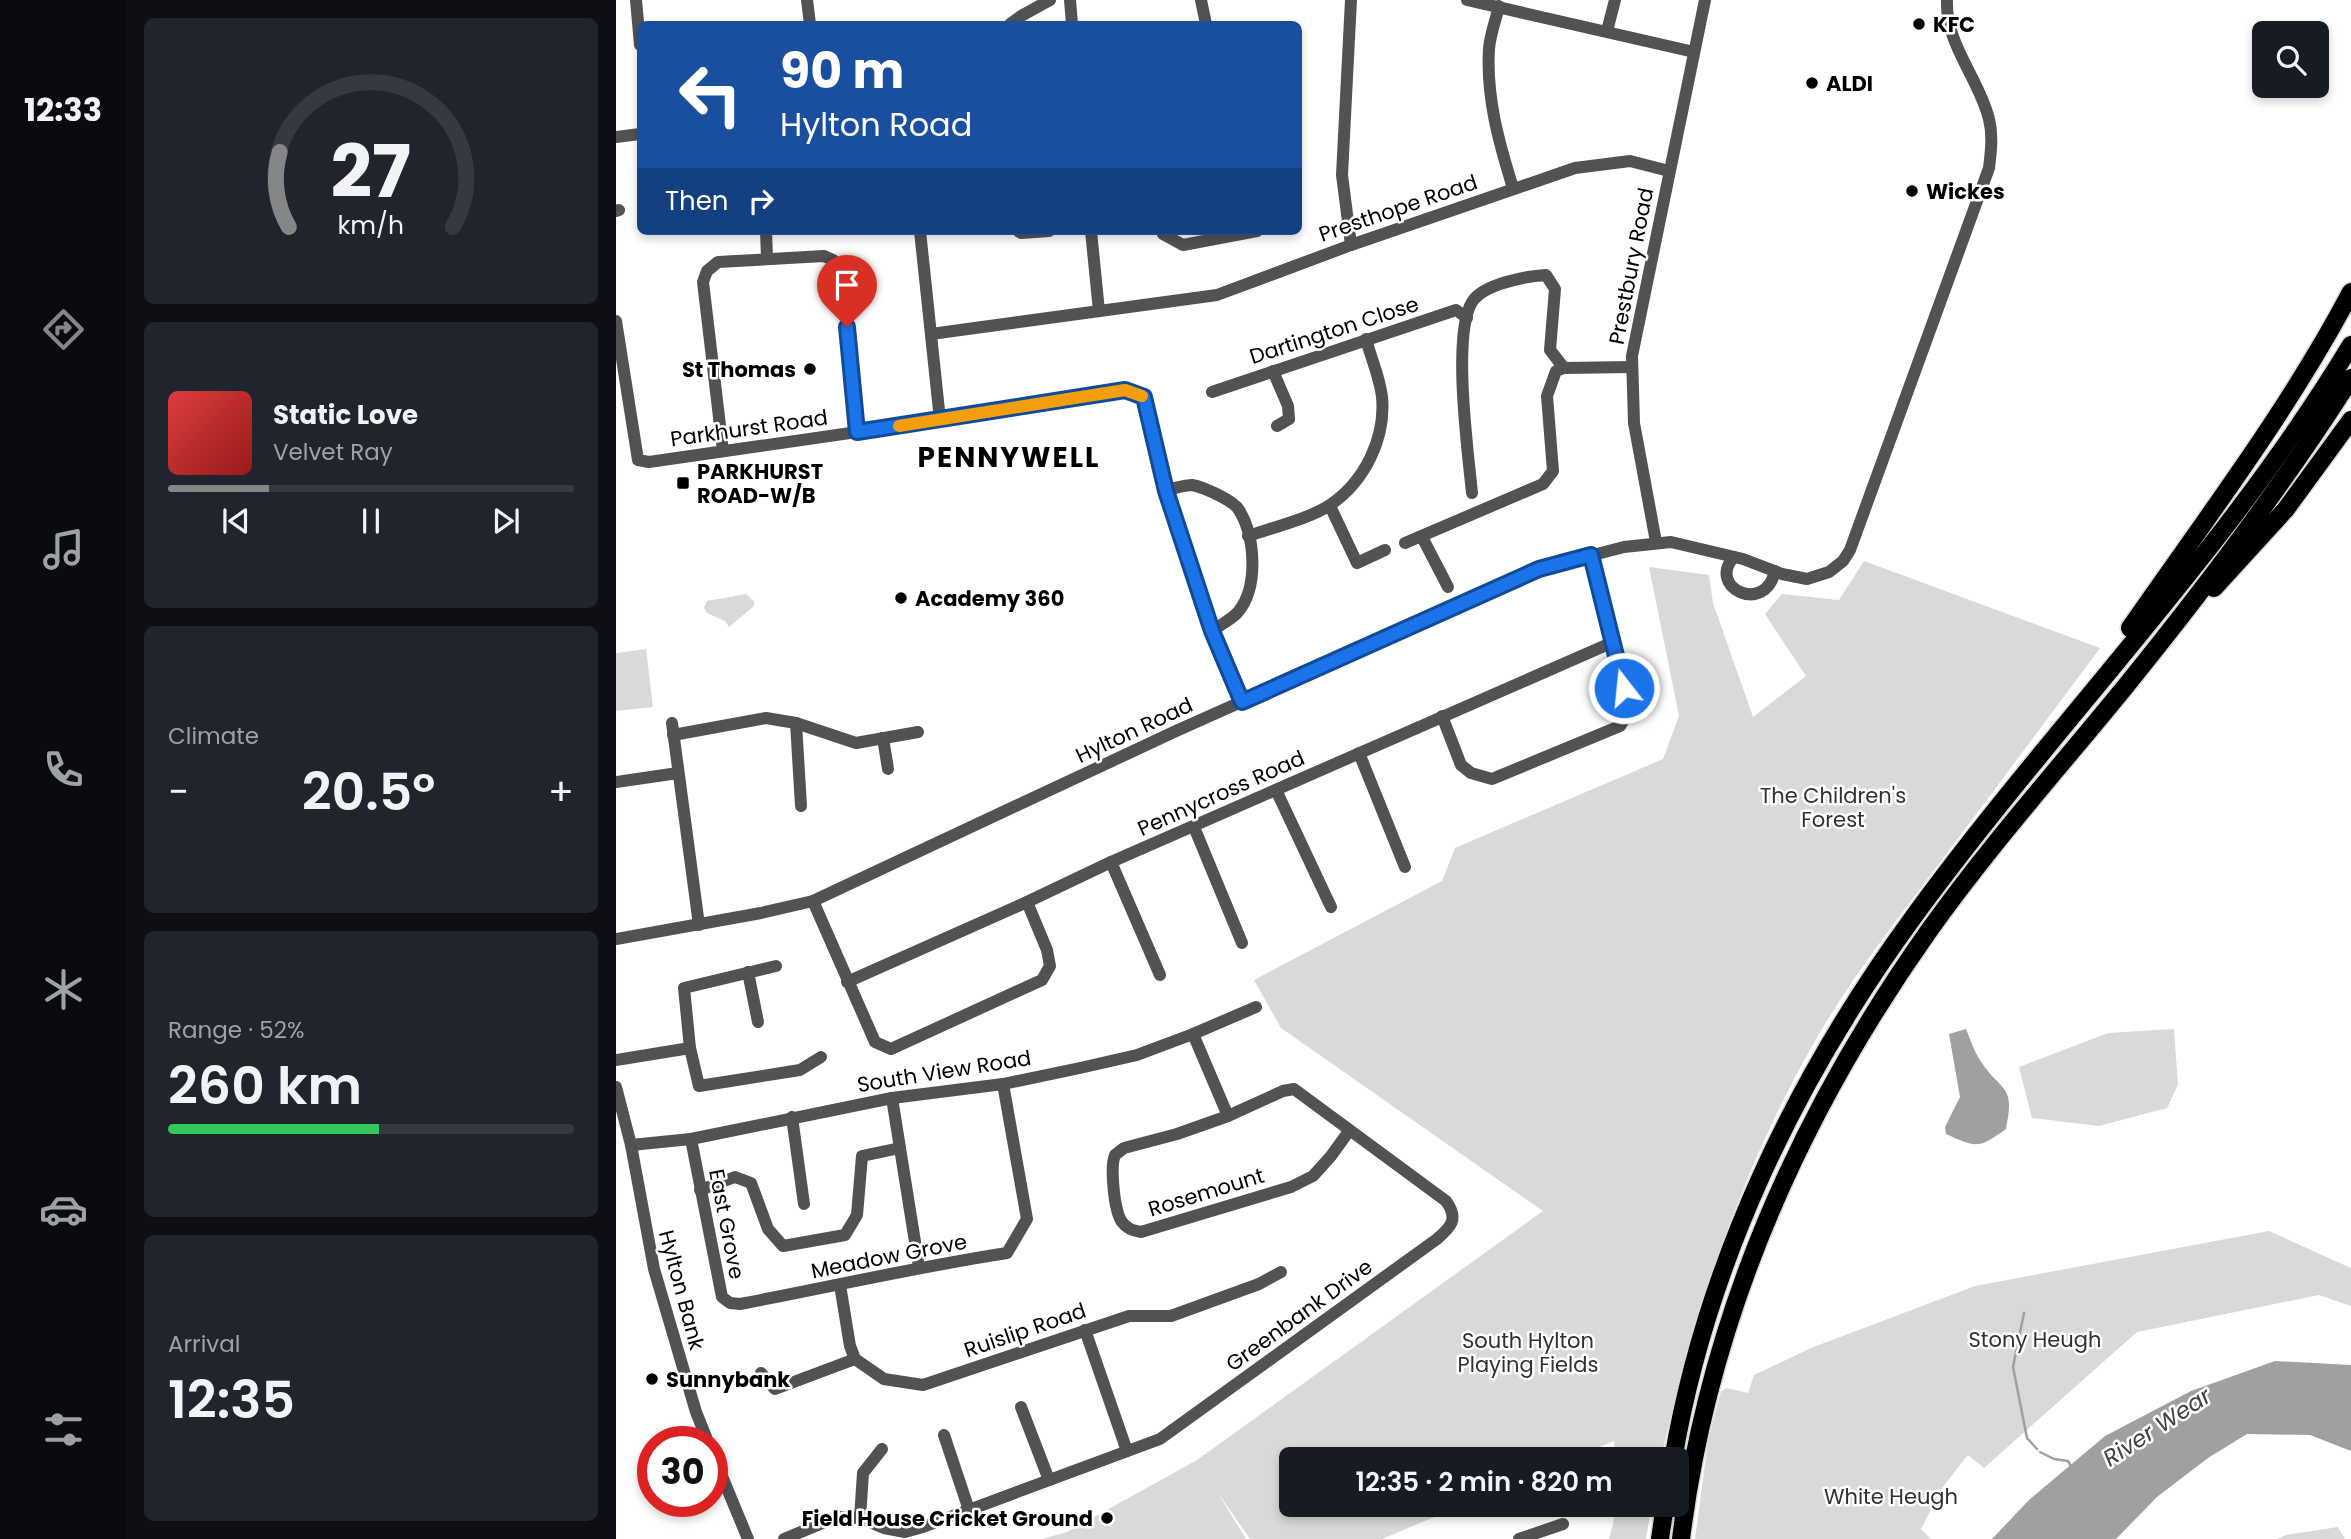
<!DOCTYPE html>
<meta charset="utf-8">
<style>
body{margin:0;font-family:Poppins,sans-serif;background:#20242c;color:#f1f3f6;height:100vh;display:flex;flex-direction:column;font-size:26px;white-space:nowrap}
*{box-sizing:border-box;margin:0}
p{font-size:23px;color:#9ea1a6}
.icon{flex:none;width:38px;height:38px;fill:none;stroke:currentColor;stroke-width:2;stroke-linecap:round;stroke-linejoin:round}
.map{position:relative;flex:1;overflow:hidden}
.side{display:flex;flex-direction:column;gap:18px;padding:18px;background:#0d0f14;width:490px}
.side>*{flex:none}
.guide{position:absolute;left:21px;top:21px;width:665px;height:214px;border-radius:10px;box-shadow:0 4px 10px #0003;background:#1a4fa0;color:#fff;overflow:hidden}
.fabs{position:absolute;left:1636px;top:21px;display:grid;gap:14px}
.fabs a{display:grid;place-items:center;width:77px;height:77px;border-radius:10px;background:#171b24;box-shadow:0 4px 10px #0003;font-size:35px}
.speed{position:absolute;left:21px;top:1426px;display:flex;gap:14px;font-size:35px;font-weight:700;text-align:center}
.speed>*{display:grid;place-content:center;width:91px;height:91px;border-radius:50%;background:#171b24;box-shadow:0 4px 10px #0003;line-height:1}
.speed .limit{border:10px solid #d22;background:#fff;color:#111}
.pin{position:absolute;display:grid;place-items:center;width:60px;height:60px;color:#fff;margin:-72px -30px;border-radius:50% 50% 50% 0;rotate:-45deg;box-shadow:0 0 7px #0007}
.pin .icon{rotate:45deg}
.me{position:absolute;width:77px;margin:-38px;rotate:344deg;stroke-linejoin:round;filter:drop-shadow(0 0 5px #0008)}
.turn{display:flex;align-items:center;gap:24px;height:147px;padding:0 28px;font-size:32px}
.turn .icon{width:91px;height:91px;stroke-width:2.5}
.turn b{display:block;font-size:49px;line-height:60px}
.then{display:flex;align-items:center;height:66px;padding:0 28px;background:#0003;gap:14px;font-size:26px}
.big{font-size:52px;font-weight:600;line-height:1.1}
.side .widget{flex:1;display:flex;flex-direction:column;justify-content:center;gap:10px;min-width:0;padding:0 24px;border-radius:10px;background:#20242c}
.side .dial{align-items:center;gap:0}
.dial svg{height:182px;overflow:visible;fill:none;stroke:#363941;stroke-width:7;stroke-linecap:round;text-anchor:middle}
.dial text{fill:#f1f3f6;stroke:none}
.song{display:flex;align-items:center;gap:21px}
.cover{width:84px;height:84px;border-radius:10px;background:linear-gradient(135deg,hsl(0 70% 55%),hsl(0 70% 35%))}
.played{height:7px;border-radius:4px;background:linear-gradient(90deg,#858687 25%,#363941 25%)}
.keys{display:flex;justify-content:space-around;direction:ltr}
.heat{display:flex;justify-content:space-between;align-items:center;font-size:38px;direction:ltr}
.charge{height:10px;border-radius:5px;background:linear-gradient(90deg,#34c759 52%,#363941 0)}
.trip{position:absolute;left:663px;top:1447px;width:410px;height:70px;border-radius:10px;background:#171b24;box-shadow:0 4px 10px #0003;font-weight:600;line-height:70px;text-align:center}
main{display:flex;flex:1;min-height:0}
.tab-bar{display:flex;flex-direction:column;width:126px;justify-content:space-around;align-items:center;background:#090b0e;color:#9ea1a6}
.tab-bar .icon{width:49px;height:49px}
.tab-bar .on{color:#858687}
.tab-bar b{font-size:32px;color:#f1f3f6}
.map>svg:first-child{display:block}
.green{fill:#d9d9d9}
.water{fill:#a0a0a0}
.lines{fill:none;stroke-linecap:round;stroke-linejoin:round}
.stream{stroke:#a0a0a0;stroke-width:2.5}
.highway-casing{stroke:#dbdbdb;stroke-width:21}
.minor{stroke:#525252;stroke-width:12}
.highway{stroke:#000;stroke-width:18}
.route-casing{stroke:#114b97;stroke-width:18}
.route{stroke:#1a73e8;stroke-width:12}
.slow{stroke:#f59e0b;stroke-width:12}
.poi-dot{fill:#000;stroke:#fff;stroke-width:2.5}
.labels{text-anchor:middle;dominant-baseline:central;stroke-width:5;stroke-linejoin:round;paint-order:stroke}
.poi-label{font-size:21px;font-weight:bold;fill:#000;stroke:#fff;text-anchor:start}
.street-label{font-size:21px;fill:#000;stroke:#fff}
.park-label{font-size:21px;fill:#303030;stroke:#fff}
.water-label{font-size:23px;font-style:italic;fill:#414141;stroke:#fff}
.district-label{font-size:28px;font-weight:bold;letter-spacing:2px;fill:#000;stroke:#fff}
</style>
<main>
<nav class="tab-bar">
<b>12:33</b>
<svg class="icon on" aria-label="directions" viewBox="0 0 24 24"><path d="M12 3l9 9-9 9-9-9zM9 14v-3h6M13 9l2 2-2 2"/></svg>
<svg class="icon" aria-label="music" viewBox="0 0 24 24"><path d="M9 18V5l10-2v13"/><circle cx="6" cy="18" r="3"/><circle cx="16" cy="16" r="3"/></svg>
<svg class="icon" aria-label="phone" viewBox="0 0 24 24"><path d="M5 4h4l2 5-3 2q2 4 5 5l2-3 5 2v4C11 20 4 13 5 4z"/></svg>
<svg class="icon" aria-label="climate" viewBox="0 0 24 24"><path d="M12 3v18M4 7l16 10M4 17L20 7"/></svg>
<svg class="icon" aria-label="car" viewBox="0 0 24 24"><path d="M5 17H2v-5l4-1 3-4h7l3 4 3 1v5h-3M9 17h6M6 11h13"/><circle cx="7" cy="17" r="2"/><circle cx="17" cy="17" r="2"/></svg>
<svg class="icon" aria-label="filters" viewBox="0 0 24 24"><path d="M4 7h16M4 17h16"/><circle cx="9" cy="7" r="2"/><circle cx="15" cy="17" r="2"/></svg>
</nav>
<section class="side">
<div class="widget dial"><svg viewBox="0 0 100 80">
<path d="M14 69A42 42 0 1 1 86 69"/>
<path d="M14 69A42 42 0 0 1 10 36" stroke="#858687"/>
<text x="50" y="56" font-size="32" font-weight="700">27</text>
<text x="50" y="72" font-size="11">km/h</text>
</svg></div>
<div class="widget">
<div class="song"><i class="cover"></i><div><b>Static Love</b><p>Velvet Ray</p></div></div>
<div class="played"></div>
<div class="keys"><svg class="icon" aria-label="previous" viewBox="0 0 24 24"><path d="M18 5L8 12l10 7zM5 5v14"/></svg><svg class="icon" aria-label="pause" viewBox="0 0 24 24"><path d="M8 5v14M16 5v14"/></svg><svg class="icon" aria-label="next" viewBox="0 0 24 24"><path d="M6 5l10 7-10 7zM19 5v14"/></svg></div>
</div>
<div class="widget"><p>Climate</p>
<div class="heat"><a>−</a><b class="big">20.5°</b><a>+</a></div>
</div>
<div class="widget"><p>Range · 52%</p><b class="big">260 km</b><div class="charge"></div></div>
<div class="widget"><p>Arrival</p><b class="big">12:35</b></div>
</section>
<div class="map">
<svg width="1735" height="1539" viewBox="0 0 1735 1539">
<rect width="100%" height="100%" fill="#fff"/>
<g class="green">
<path d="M1248 561 1484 648C1430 721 1376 793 1322 865 1278 924 1231 983 1195 1048 1123 1176 1076 1316 1045 1459H999L998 1441 954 1459 676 1460V1505H847L766 1539H634L600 1490 630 1539H426L451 1532 581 1460 927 1211 665 1028 638 980 826 881 839 848 1047 759 1063 716 1033 567 1093 575 1097 603 1137 717 1190 676 1149 614 1166 594 1223 600Z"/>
<polygon points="130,594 138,601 138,606 113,627 109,621 91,613 88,608 91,601"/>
<polygon points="30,649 37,707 0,711 0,653"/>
<polygon points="1558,1029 1562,1085 1551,1108 1483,1126 1416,1118 1403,1067 1492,1033"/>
<polygon points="1653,1231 1735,1268 1735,1306 1703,1295 1521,1332 1368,1468 1352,1455 1326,1488 1305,1529 1315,1539 1079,1539 1092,1441 1105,1391 1111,1388 1132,1393 1138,1375 1195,1348 1359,1286"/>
<polygon points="999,1505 1036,1505 1030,1539 993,1539 997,1524"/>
<polygon points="1722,1527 1729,1539 1661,1539 1670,1535"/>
</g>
<g class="water">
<path d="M1350 1029C1354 1039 1358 1051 1364 1060 1385 1093 1400 1083 1390 1129 1362 1149 1361 1148 1330 1134L1329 1127 1344 1097 1333 1034Z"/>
<polygon points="1659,1361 1735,1365 1735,1451 1694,1435 1631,1434 1592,1458 1541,1497 1500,1539 1376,1539 1413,1500 1489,1436 1575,1391"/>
</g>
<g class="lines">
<g class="stream">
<polyline points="1408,1313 1397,1367 1411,1438 1421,1449"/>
<polyline points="1424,1452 1438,1459 1452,1461 1455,1466"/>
</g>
<g class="highway-casing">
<g id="highway">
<polyline points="1598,588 1670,509 1735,420"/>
<path d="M1514 628C1589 520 1674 408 1735 292"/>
<path d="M1057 1460C1090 1264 1180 1078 1296 919 1438 724 1610 552 1735 345"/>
<polyline points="1044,1539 1049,1505"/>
<path d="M1065 1539C1093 1316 1183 1115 1312 932 1373 846 1443 768 1509 687 1589 588 1667 486 1735 378"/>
</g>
</g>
<g class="minor">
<polyline points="20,0 24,45"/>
<polyline points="191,0 194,24"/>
<polyline points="454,0 456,24"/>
<polyline points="585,0 590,24"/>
<polyline points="851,0 1078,52"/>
<path d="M883 6C880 20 874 34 873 49 870 97 883 143 897 188"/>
<polyline points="394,24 405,16 434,0"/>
<polyline points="991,31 999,0"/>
<polyline points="0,137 24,134"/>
<polyline points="0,211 3,210"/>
<polyline points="150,231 151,258"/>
<polyline points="304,231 324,420"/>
<polyline points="402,231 405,233 433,231"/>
<polyline points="475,231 483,311"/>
<polyline points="547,231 547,234 567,245 641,231"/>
<polyline points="735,245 726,175 735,0"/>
<path d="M0 321 22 460 33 462 324 420 509 390 528 397 550 490 596 631C604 625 615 620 622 612 643 587 639 536 623 510 617 500 587 487 576 485 568 485 557 489 550 490"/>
<polyline points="315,334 601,295 735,245 959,168 1014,161 1053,171"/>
<polyline points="657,371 672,406 673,419 661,426"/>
<polyline points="596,392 840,310 851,318"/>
<polyline points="107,451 87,282 91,271 102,262 208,256 217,260 227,274 241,432"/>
<path d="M856 493C852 452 836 335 856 302 867 284 911 276 930 275L939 289 934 350 948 368"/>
<polyline points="714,506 741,563 769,550"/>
<path d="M632 536C655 528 695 518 714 505 748 482 770 439 766 397 764 378 755 358 750 339"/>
<polyline points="806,537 832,587"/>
<polyline points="1040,542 1018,423 1016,356 1089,0"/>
<polyline points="789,543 927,484 937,471 931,396 940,371 948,368 1016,367"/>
<path d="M1118 557C1090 587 1149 616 1159 571"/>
<polyline points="596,631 626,702"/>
<polyline points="826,716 845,765 855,773 876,779 1004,726 1014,710 995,643 975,555"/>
<polyline points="56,723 83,925"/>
<polyline points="180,723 185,806"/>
<polyline points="57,735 150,718 180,723 240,743 302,732"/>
<polyline points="267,738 272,769"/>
<polyline points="743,753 789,867"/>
<polyline points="0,782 62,773"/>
<polyline points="660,790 715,907"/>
<polyline points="578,827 626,943"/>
<polyline points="495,862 544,975"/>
<polyline points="197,901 259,1042 275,1049 426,980 434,966 431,950 411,902"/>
<path d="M0 939 145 913 197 901 560 731 923 569 1008 547 1055 542 1127 559 1166 574 1191 579 1213 572 1227 561 1234 550 1373 168C1375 152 1377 135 1373 119 1363 78 1329 44 1331 0"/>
<polyline points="160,966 68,988 74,1048 83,1086 184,1070 205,1057"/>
<polyline points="132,972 142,1022"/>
<polyline points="231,982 411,902 495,862 995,643"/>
<polyline points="577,1034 612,1116"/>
<polyline points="0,1060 74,1048"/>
<polyline points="0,1087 15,1145 38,1269 80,1412 92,1442"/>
<polyline points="276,1098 303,1267"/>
<polyline points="176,1117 188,1204"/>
<path d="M75 1139 106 1297 114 1303 124 1304C213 1287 301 1267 391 1253L411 1219 387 1084"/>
<polyline points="15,1145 75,1139 276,1098 387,1084 464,1068 521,1055 577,1034 640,1007"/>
<polyline points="84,1190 119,1177 135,1183 152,1229 167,1246 229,1235 241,1215 246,1156 284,1148"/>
<polyline points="224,1285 234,1346 239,1359 268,1379 307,1385 513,1316 555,1316 643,1284 665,1272"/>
<polyline points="469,1330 511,1451"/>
<polyline points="145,1373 159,1389 239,1359"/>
<polyline points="405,1407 433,1480"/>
<polyline points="328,1435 353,1510"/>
<polyline points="96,1452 132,1539"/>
<polyline points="244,1518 247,1473 266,1449"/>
<path d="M168 1539 221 1517 244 1518 268 1528 289 1532 307 1527 544 1439 821 1239C835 1227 843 1219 830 1201L678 1089 667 1091 612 1116 561 1134 508 1148 499 1155C494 1167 498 1211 506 1222 511 1229 517 1231 525 1232L675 1187 697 1176 715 1156 733 1131"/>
<polyline points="903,1539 947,1524"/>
</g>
<use href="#highway" class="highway"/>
</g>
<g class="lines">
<g class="route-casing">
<polyline id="route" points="231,327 241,432 509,390 528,397 550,491 596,631 626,702 923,569 975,555 1008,688"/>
</g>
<use href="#route" class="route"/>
<polyline class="slow" points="283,426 509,390 526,396"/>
</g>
<g class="poi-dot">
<circle cx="1303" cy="24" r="7"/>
<circle cx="1196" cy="83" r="7"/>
<circle cx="1296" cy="191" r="7"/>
<circle cx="194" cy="369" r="7"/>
<rect x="60" y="476" width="14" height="14" rx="3.5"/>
<circle cx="285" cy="598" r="7"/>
<circle cx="36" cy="1379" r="7"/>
<circle cx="491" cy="1518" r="7"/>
</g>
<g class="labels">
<g class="poi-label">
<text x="1317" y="24">KFC</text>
<text x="1210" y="83">ALDI</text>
<text x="1310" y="191">Wickes</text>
<text x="180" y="369" text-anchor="end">St Thomas</text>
<text x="81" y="471">PARKHURST<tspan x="81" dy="24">ROAD-W/B</tspan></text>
<text x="299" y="598">Academy 360</text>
<text x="50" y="1379">Sunnybank</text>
<text x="477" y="1518" text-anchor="end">Field House Cricket Ground</text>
</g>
<g class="street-label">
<text transform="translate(782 208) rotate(-19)">Presthope Road</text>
<text transform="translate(1015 266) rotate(-79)">Prestbury Road</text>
<text transform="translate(718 330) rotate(-18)">Dartington Close</text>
<text transform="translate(133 428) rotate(-8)">Parkhurst Road</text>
<text transform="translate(518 730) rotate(-25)">Hylton Road</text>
<text transform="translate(605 793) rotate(-24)">Pennycross Road</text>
<text transform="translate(328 1071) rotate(-9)">South View Road</text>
<text transform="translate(590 1192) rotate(-17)">Rosemount</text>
<text transform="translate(111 1224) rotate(79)">East Grove</text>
<text transform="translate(273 1256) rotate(-11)">Meadow Grove</text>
<text transform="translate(66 1290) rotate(75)">Hylton Bank</text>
<text transform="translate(683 1315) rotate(-36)">Greenbank Drive</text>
<text transform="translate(409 1330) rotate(-19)">Ruislip Road</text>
</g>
<g class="park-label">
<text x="1217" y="795">The Children's<tspan x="1217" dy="24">Forest</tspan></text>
<text x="1419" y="1339">Stony Heugh</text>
<text x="912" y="1340">South Hylton<tspan x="912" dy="24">Playing Fields</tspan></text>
<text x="1275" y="1496">White Heugh</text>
</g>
<g class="water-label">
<text transform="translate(1541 1427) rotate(-33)">River Wear</text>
</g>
<g class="district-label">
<text x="393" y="457">PENNYWELL</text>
</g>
</g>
</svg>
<div class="fabs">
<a><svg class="icon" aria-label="search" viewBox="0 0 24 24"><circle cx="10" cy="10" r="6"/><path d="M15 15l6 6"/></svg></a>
</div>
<div class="speed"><div class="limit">30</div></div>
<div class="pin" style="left:231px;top:327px;background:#d93025"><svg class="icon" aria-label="arrive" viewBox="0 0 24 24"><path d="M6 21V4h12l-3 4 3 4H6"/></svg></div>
<svg class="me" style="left:1008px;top:688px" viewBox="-20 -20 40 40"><circle r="17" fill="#1a73e8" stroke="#fff" stroke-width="3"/><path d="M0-11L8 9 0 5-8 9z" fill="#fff"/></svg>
<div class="trip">12:35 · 2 min · 820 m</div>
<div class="guide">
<div class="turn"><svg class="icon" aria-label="left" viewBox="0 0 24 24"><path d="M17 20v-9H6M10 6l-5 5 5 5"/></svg><div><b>90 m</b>Hylton Road</div></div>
<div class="then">Then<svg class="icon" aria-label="right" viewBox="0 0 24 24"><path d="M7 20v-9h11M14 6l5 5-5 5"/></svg></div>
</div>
</div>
</main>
